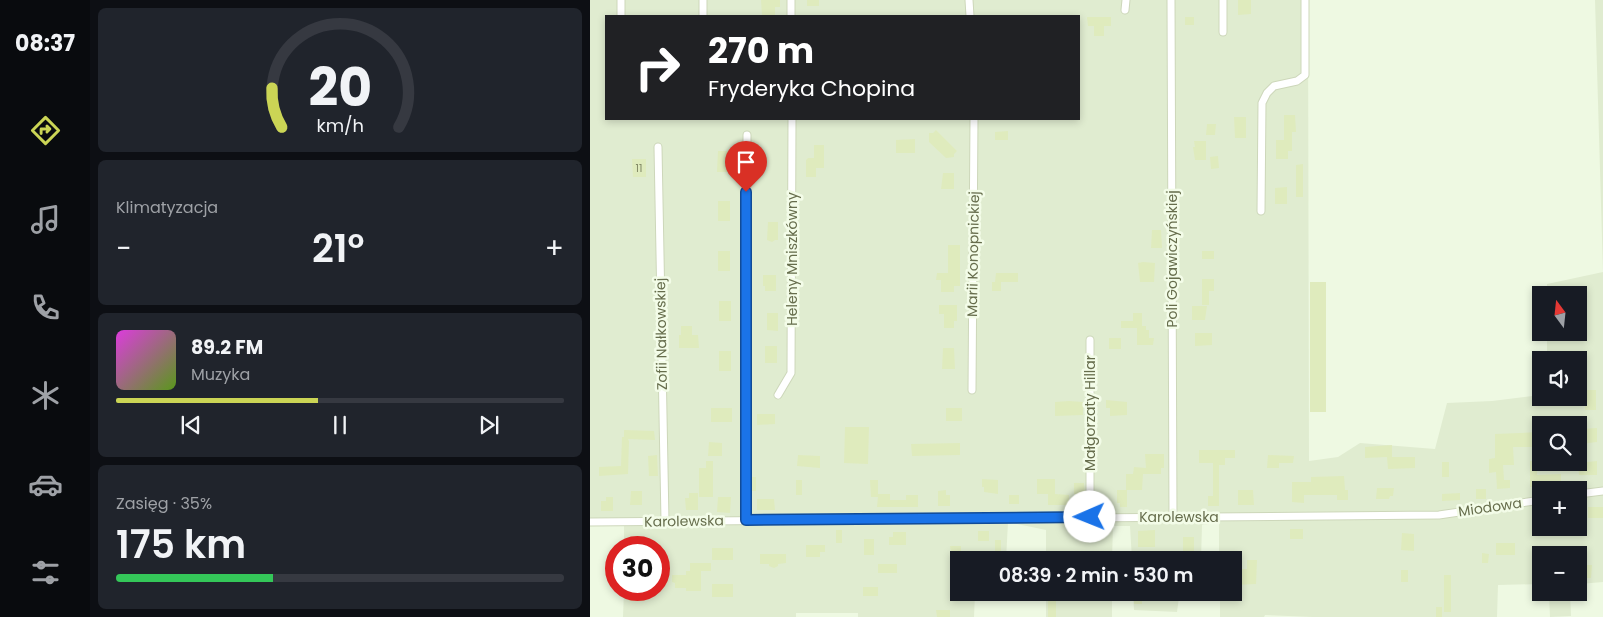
<!DOCTYPE html>
<html lang="pl">
<meta charset="utf-8">
<style>
body{margin:0;font-family:Poppins,sans-serif;background:#20242c;color:#f1f3f6;height:100vh;display:flex;flex-direction:column;font-size:19px;white-space:nowrap}
*{box-sizing:border-box;margin:0}
p{font-size:16px;color:#9ea1a6}
.icon{flex:none;width:28px;height:28px;fill:none;stroke:currentColor;stroke-width:2;stroke-linecap:round;stroke-linejoin:round}
.map{position:relative;flex:1;overflow:hidden}
.drawer{display:flex;flex-direction:column;gap:8px;padding:8px;background:#0d0f14;width:500px}
.drawer>*{flex:none}
.top-card{position:absolute;left:15px;top:15px;width:475px;height:105px;border-radius:0px;box-shadow:0 2px 8px #0003;background:#202124;color:#fff;overflow:hidden}
.needle{width:32px;rotate:345deg}
.controls{position:absolute;left:942px;top:286px;display:grid;gap:10px}
.controls a{display:grid;place-items:center;width:55px;height:55px;border-radius:0px;background:#171b24;box-shadow:0 2px 8px #0003;font-size:25px}
.speed{position:absolute;left:15px;top:536px;display:flex;gap:10px;font-size:25px;font-weight:700;text-align:center}
.speed>*{display:grid;place-content:center;width:65px;height:65px;border-radius:50%;background:#171b24;box-shadow:0 2px 8px #0003;line-height:1}
.speed .limit{border:8px solid #d22;background:#fff;color:#111}
.pin{position:absolute;display:grid;place-items:center;width:42px;height:42px;color:#fff;margin:-51px -21px;border-radius:50% 50% 50% 0;rotate:-45deg;box-shadow:0 0 5px #0007}
.pin .icon{rotate:45deg}
.me{position:absolute;width:55px;margin:-28px;rotate:269deg;stroke-linejoin:round;filter:drop-shadow(0 0 4px #0008)}
.turn{display:flex;align-items:center;gap:18px;height:105px;padding:0 20px;font-size:22px}
.turn .icon{width:65px;height:65px;stroke-width:2.5}
.turn b{display:block;font-size:35px;line-height:42px}
.big{font-size:38px;font-weight:600;line-height:1.1}
.drawer .tile{flex:1;display:flex;flex-direction:column;justify-content:center;gap:8px;min-width:0;padding:0 18px;border-radius:8px;background:#20242c}
.drawer .dial{align-items:center;gap:0}
.dial svg{height:130px;overflow:visible;fill:none;stroke:#363941;stroke-width:7;stroke-linecap:round;text-anchor:middle}
.dial text{fill:#f1f3f6;stroke:none}
.song{display:flex;align-items:center;gap:15px}
.cover{width:60px;height:60px;border-radius:8px;background:linear-gradient(135deg,hsl(300 70% 55%),hsl(90 70% 35%))}
.played{height:5px;border-radius:2px;background:linear-gradient(90deg,#cbd555 45%,#363941 45%)}
.keys{display:flex;justify-content:space-around;direction:ltr}
.heat{display:flex;justify-content:space-between;align-items:center;font-size:28px;direction:ltr}
.charge{height:8px;border-radius:4px;background:linear-gradient(90deg,#34c759 35%,#363941 0)}
.trip{position:absolute;left:360px;top:551px;width:292px;height:50px;border-radius:0px;background:#171b24;box-shadow:0 2px 8px #0003;font-weight:600;line-height:50px;text-align:center}
main{display:flex;flex:1;min-height:0}
.dock{display:flex;flex-direction:column;width:90px;justify-content:space-around;align-items:center;background:#090b0e;color:#9ea1a6}
.dock .icon{width:35px;height:35px}
.dock .on{color:#cbd555}
.dock b{font-size:22px;color:#f1f3f6}
.map>svg:first-child{display:block}
.residential{fill:#e0ecd0;fill-rule:evenodd}
.building{fill:#dfebbd}
.lines{fill:none;stroke-linecap:round;stroke-linejoin:round}
.street-casing{stroke:#cdd7ba;stroke-width:9}
.street{stroke:#fff;stroke-width:7}
.route-casing{stroke:#114b97;stroke-width:12}
.route{stroke:#1a73e8;stroke-width:9}
.labels{text-anchor:middle;dominant-baseline:central;stroke-width:5;stroke-linejoin:round;paint-order:stroke}
.number-label{font-size:11px;fill:#848c68}
.street-label{font-size:14px;fill:#666d4c;stroke:#f3fce8}
</style>
<main>
<nav class="dock">
<b>08:37</b>
<svg class="icon on" aria-label="directions" viewBox="0 0 24 24"><path d="M12 3l9 9-9 9-9-9zM9 14v-3h6M13 9l2 2-2 2"/></svg>
<svg class="icon" aria-label="music" viewBox="0 0 24 24"><path d="M9 18V5l10-2v13"/><circle cx="6" cy="18" r="3"/><circle cx="16" cy="16" r="3"/></svg>
<svg class="icon" aria-label="phone" viewBox="0 0 24 24"><path d="M5 4h4l2 5-3 2q2 4 5 5l2-3 5 2v4C11 20 4 13 5 4z"/></svg>
<svg class="icon" aria-label="climate" viewBox="0 0 24 24"><path d="M12 3v18M4 7l16 10M4 17L20 7"/></svg>
<svg class="icon" aria-label="car" viewBox="0 0 24 24"><path d="M5 17H2v-5l4-1 3-4h7l3 4 3 1v5h-3M9 17h6M6 11h13"/><circle cx="7" cy="17" r="2"/><circle cx="17" cy="17" r="2"/></svg>
<svg class="icon" aria-label="filters" viewBox="0 0 24 24"><path d="M4 7h16M4 17h16"/><circle cx="9" cy="7" r="2"/><circle cx="15" cy="17" r="2"/></svg>
</nav>
<section class="drawer">
<div class="tile dial"><svg viewBox="0 0 100 80">
<path d="M14 69A42 42 0 1 1 86 69"/>
<path d="M14 69A42 42 0 0 1 8 45" stroke="#cbd555"/>
<text x="50" y="56" font-size="32" font-weight="700">20</text>
<text x="50" y="72" font-size="11">km/h</text>
</svg></div>
<div class="tile"><p>Klimatyzacja</p>
<div class="heat"><a>−</a><b class="big">21°</b><a>+</a></div>
</div>
<div class="tile">
<div class="song"><i class="cover"></i><div><b>89.2 FM</b><p>Muzyka</p></div></div>
<div class="played"></div>
<div class="keys"><svg class="icon" aria-label="previous" viewBox="0 0 24 24"><path d="M18 5L8 12l10 7zM5 5v14"/></svg><svg class="icon" aria-label="pause" viewBox="0 0 24 24"><path d="M8 5v14M16 5v14"/></svg><svg class="icon" aria-label="next" viewBox="0 0 24 24"><path d="M6 5l10 7-10 7zM19 5v14"/></svg></div>
</div>
<div class="tile"><p>Zasięg · 35%</p><b class="big">175 km</b><div class="charge"></div></div>
</section>
<div class="map">
<svg width="1013" height="617" viewBox="0 0 1013 617">
<rect width="100%" height="100%" fill="#eef9e2"/>
<g class="residential">
<path d="M0 0H718L719 461 748 457 770 443 845 449 857 403 902 401 951 395V398H989V360H957V333L989 332V295H957V284L1013 272 1005 0H1013V582L989 584V555H951V584L908 585 907 617H723L675 615 674 617H630V593L644 592V560H629V523L612 525 611 560H542L540 526H523L522 560H456V530L418 522 416 560H369V592L385 593 384 617H268V613H206V617H33L34 590H69V548L34 547V521L0 522ZM16 16H489V119H16ZM951 425H989V462H951ZM951 490H989V528H951Z"/>
<rect x="456" y="593" width="66" height="24"/>
<polygon points="543,593 610,593 610,598 589,597 587,612 544,610"/>
<polygon points="959,593 980,593 981,616 960,617"/>
</g>
<g class="building">
<polygon points="171,0 190,0 190,7 185,7 185,16 172,16"/>
<rect x="217" y="0" width="12" height="6"/>
<polygon points="648,0 661,0 661,14 648,15"/>
<polygon points="497,17 521,17 521,26 514,26 514,36 504,36 504,26 498,26"/>
<rect x="595" y="17" width="9" height="8"/>
<polygon points="694,115 705,115 706,132 702,132 702,151 698,151 698,159 686,159 686,140 694,140"/>
<polygon points="644,117 656,117 656,138 645,138"/>
<polygon points="617,124 626,124 625,135 616,135"/>
<polygon points="346,130 367,151 364,154 364,157 356,158 339,142 339,133 343,133"/>
<polygon points="418,131 418,140 405,140 405,132"/>
<polygon points="325,139 325,153 306,153 306,140"/>
<polygon points="604,141 616,141 616,160 605,160 603,147 605,147"/>
<polygon points="224,145 234,145 234,168 226,168 226,177 216,177 216,160 218,158 224,158"/>
<polygon points="128,151 139,151 139,159 141,159 139,172 127,172"/>
<polygon points="628,156 629,168 621,169 620,157"/>
<polygon points="42,159 56,159 56,177 43,177"/>
<polygon points="713,164 713,197 706,197 706,165"/>
<polygon points="353,173 364,173 364,189 351,189"/>
<polygon points="697,187 697,204 685,204 685,188"/>
<rect x="128" y="201" width="12" height="20"/>
<polygon points="178,222 188,222 188,240 185,240 182,242 177,240"/>
<polygon points="562,230 571,230 572,248 561,248"/>
<polygon points="358,245 370,245 370,286 364,286 364,292 351,292 351,280 346,280 347,273 358,273"/>
<rect x="128" y="251" width="12" height="20"/>
<rect x="612" y="251" width="12" height="8"/>
<polygon points="553,262 565,263 564,282 550,282 548,263"/>
<polygon points="406,273 428,273 428,282 411,282 411,291 402,291 402,282 405,282"/>
<polygon points="173,275 186,275 186,291 175,291 175,286 173,286"/>
<polygon points="612,279 624,279 624,291 619,291 619,305 612,305"/>
<rect x="720" y="282" width="16" height="130"/>
<rect x="129" y="301" width="12" height="20"/>
<polygon points="349,305 367,305 367,321 364,321 364,328 354,328 354,314 349,314"/>
<polygon points="602,306 617,306 615,320 602,320"/>
<polygon points="177,313 188,313 188,331 177,330"/>
<polygon points="543,313 552,313 552,326 556,326 556,330 559,330 559,338 564,338 563,345 547,345 547,328 531,328 531,321 543,321"/>
<polygon points="91,326 102,326 102,335 108,335 109,348 89,348 89,335 91,335"/>
<polygon points="605,333 622,333 622,345 605,346"/>
<rect x="519" y="338" width="12" height="11"/>
<rect x="175" y="346" width="12" height="17"/>
<polygon points="353,348 364,348 365,369 352,369"/>
<rect x="129" y="351" width="12" height="20"/>
<rect x="995" y="390" width="11" height="20"/>
<polygon points="516,400 537,402 537,415 520,416 520,408 516,408"/>
<polygon points="479,401 493,402 493,415 465,416 465,402"/>
<rect x="121" y="408" width="21" height="14"/>
<rect x="356" y="408" width="16" height="13"/>
<polygon points="167,414 185,414 185,424 167,425"/>
<polygon points="255,427 279,427 278,464 254,463"/>
<polygon points="1007,428 1007,442 990,444 990,429"/>
<polygon points="34,430 64,431 65,440 38,439 39,441 38,474 9,476 9,467 31,466 32,437 34,437"/>
<polygon points="951,432 951,447 923,447 924,465 913,465 914,480 920,480 920,488 907,489 906,472 899,473 899,459 905,458 905,434"/>
<polygon points="119,442 132,443 132,456 118,456"/>
<polygon points="370,443 370,455 322,456 321,444"/>
<polygon points="802,445 802,457 825,457 825,468 798,469 797,457 775,458 775,447"/>
<polygon points="609,450 645,450 645,458 635,458 635,465 629,465 629,506 618,506 618,496 623,496 623,463 609,463"/>
<polygon points="555,454 574,454 574,468 571,468 571,474 553,474 552,490 536,490 536,474 543,474 544,467 556,468"/>
<polygon points="67,455 68,476 59,476 58,456"/>
<polygon points="208,455 230,456 230,468 207,466"/>
<polygon points="678,455 704,456 703,463 689,463 689,468 677,468"/>
<polygon points="116,461 123,461 123,497 109,497 109,468 116,468"/>
<polygon points="940,461 947,461 947,475 971,474 971,486 940,487"/>
<polygon points="1007,461 1007,475 989,475 988,463"/>
<rect x="852" y="462" width="7" height="15"/>
<polygon points="754,476 755,490 758,490 758,500 747,500 747,495 714,495 714,503 702,502 702,482 721,482 721,477"/>
<rect x="161" y="477" width="5" height="14"/>
<polygon points="392,479 408,480 408,494 394,492 394,487 392,487"/>
<polygon points="447,479 465,479 465,494 479,495 479,505 458,505 458,494 447,494"/>
<rect x="206" y="480" width="6" height="15"/>
<polygon points="280,480 288,480 288,494 300,494 300,500 316,500 316,495 328,495 328,507 287,507 288,497 281,497"/>
<polygon points="484,483 494,483 495,494 484,494"/>
<polygon points="787,488 804,488 803,496 800,496 799,499 786,499"/>
<rect x="886" y="489" width="10" height="10"/>
<polygon points="356,490 356,495 360,495 360,506 348,506 348,491"/>
<polygon points="527,490 537,490 537,507 530,507 530,503 527,503"/>
<polygon points="648,490 663,490 664,505 648,505"/>
<polygon points="41,491 52,491 52,505 40,505"/>
<polygon points="99,493 108,493 108,510 96,510 95,498 99,498"/>
<polygon points="870,493 870,500 852,501 852,494"/>
<rect x="419" y="495" width="10" height="9"/>
<polygon points="16,497 23,497 23,511 11,511 11,501 16,501"/>
<polygon points="128,497 141,497 140,513 127,512"/>
<polygon points="167,499 184,499 185,510 167,510"/>
<rect x="998" y="507" width="15" height="11"/>
<rect x="700" y="529" width="13" height="10"/>
<rect x="246" y="530" width="6" height="13"/>
<polygon points="565,530 565,547 548,547 548,531"/>
<rect x="388" y="531" width="11" height="10"/>
<polygon points="303,532 316,532 316,545 299,545 299,537 303,537"/>
<polygon points="812,533 824,534 824,551 811,550"/>
<rect x="593" y="537" width="11" height="14"/>
<rect x="274" y="539" width="10" height="16"/>
<rect x="405" y="540" width="6" height="20"/>
<rect x="906" y="543" width="19" height="12"/>
<polygon points="216,545 235,545 235,552 230,552 230,557 216,557"/>
<polygon points="360,546 371,546 371,559 362,559"/>
<rect x="122" y="548" width="21" height="12"/>
<rect x="462" y="553" width="11" height="7"/>
<polygon points="892,553 899,554 898,563 892,563"/>
<polygon points="170,554 196,554 196,563 188,564 188,566 184,568 179,566 179,564 170,564"/>
<polygon points="657,560 667,560 666,584 644,585 644,569 657,569"/>
<polygon points="100,563 121,563 121,571 111,571 111,591 96,591 96,588 85,588 85,583 82,582 82,575 96,575 96,571 100,571"/>
<rect x="288" y="564" width="19" height="9"/>
<polygon points="989,565 1002,565 1001,578 989,578"/>
<rect x="811" y="570" width="7" height="12"/>
<rect x="854" y="575" width="7" height="37"/>
<rect x="122" y="584" width="21" height="13"/>
<rect x="273" y="587" width="15" height="9"/>
<rect x="544" y="592" width="8" height="12"/>
<rect x="39" y="593" width="15" height="8"/>
<polygon points="466,594 466,617 458,617 458,595"/>
<rect x="846" y="607" width="6" height="10"/>
<polygon points="346,610 360,610 360,617 347,617"/>
</g>
<g class="lines">
<g class="street-casing">
<g id="street">
<polyline points="31,0 31,16"/>
<polyline points="113,0 113,16"/>
<polyline points="201,0 201,16"/>
<polyline points="379,0 380,16"/>
<polyline points="581,0 583,518"/>
<polyline points="633,0 633,32"/>
<polyline points="535,10 536,0"/>
<polyline points="68,147 75,521"/>
<polyline points="671,211 672,103 677,93 684,86 707,81 715,75 715,0"/>
<polyline points="382,390 384,119"/>
<polyline points="188,395 201,373 202,119"/>
<polyline points="989,494 1013,491"/>
<polyline points="500,517 500,340"/>
<polyline points="156,520 157,135"/>
<polyline points="0,522 849,515 951,500"/>
</g>
</g>
<use href="#street" class="street"/>
</g>
<g class="lines">
<g class="route-casing">
<polyline id="route" points="156,192 156,520 500,517"/>
</g>
<use href="#route" class="route"/>
</g>
<g class="labels">
<g class="number-label">
<text x="49" y="168">11</text>
</g>
<g class="street-label">
<text transform="translate(383 254) rotate(-89)">Marii Konopnickiej</text>
<text transform="translate(202 259) rotate(-90)">Heleny Mniszkówny</text>
<text transform="translate(582 259) rotate(-90)">Poli Gojawiczyńskiej</text>
<text transform="translate(71 334) rotate(-91)">Zofii Nałkowskiej</text>
<text transform="translate(500 413) rotate(-90)">Małgorzaty Hillar</text>
<text transform="translate(900 507) rotate(-8)">Miodowa</text>
<text x="589" y="517">Karolewska</text>
<text transform="translate(94 521) rotate(-1)">Karolewska</text>
</g>
</g>
</svg>
<div class="controls">
<a><svg class="needle" viewBox="-14 -14 28 28"><path d="M0-13l5 13h-10z" fill="#e53935"/><path d="M0 13l5-13h-10z" fill="#9ea1a6"/></svg></a>
<a><svg class="icon" aria-label="sound" viewBox="0 0 24 24"><path d="M4 9h4l5-4v14l-5-4H4zM17 9q2 3 0 6"/></svg></a>
<a><svg class="icon" aria-label="search" viewBox="0 0 24 24"><circle cx="10" cy="10" r="6"/><path d="M15 15l6 6"/></svg></a>
<a>+</a>
<a>−</a>
</div>
<div class="speed"><div class="limit">30</div></div>
<div class="pin" style="left:156px;top:192px;background:#d93025"><svg class="icon" aria-label="arrive" viewBox="0 0 24 24"><path d="M6 21V4h12l-3 4 3 4H6"/></svg></div>
<svg class="me" style="left:500px;top:517px" viewBox="-20 -20 40 40"><circle r="19" fill="#fff"/><path d="M0-13L10 11 0 6-10 11z" fill="#1a73e8"/></svg>
<div class="trip">08:39 · 2 min · 530 m</div>
<div class="top-card">
<div class="turn"><svg class="icon" aria-label="right" viewBox="0 0 24 24"><path d="M7 20v-9h11M14 6l5 5-5 5"/></svg><div><b>270 m</b>Fryderyka Chopina</div></div>
</div>
</div>
</main>
